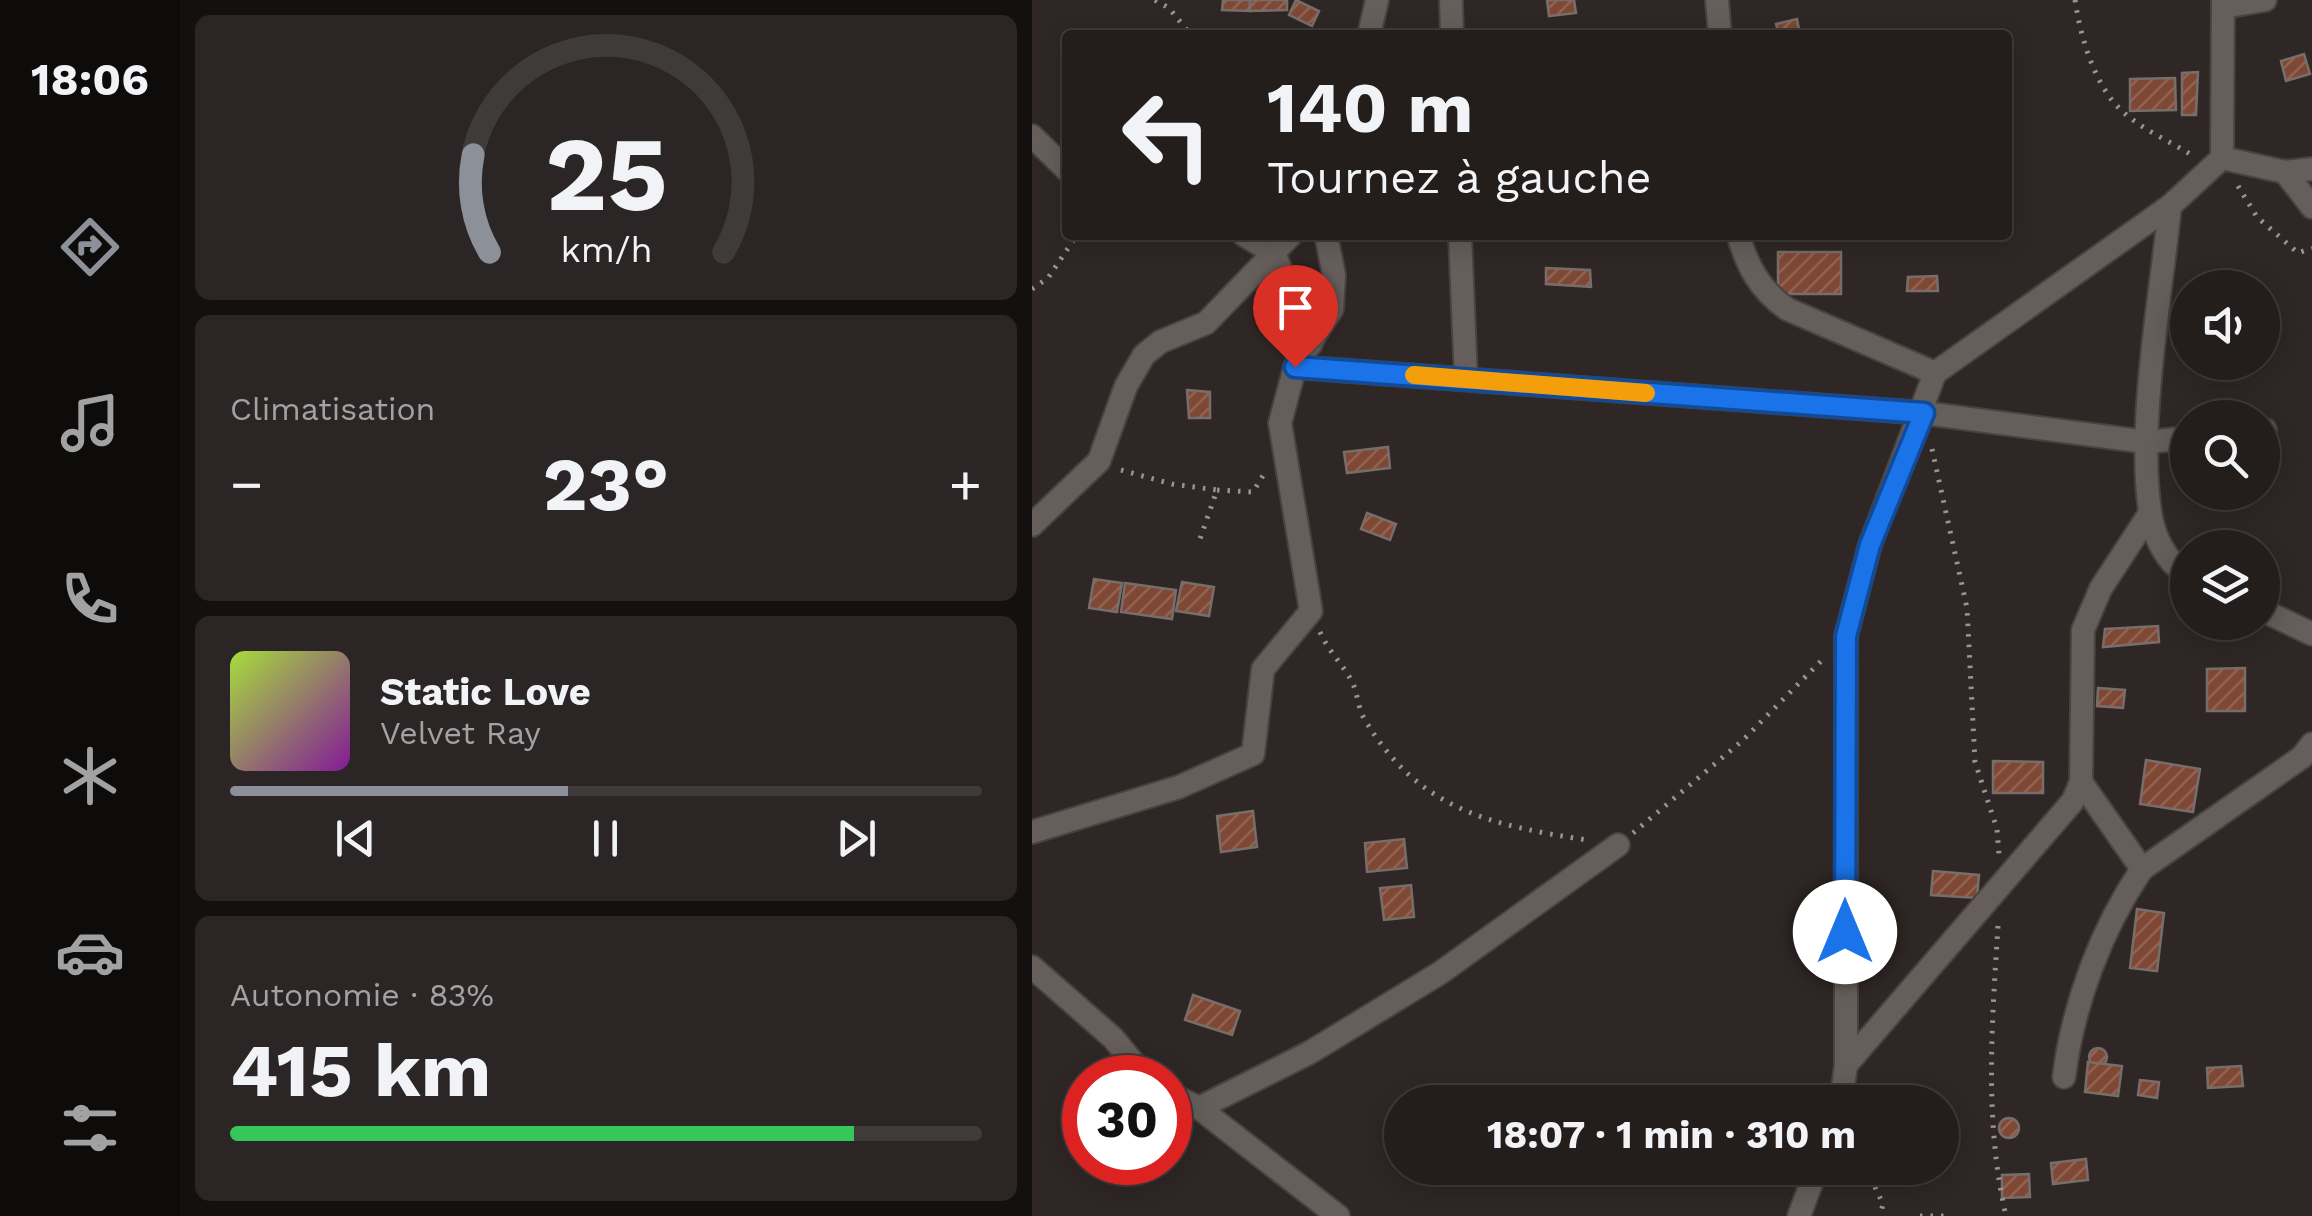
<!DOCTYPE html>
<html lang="fr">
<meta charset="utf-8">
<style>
body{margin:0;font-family:"Work Sans",sans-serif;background:#2b2625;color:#f1f3f6;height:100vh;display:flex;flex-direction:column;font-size:38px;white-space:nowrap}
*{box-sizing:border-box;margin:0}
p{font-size:32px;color:#a3a2a3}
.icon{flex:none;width:55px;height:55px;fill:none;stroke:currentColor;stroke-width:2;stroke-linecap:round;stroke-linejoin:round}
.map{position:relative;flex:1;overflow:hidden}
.sheet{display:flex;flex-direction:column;gap:15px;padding:15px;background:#13100f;width:852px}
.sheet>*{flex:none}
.top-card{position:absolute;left:30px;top:30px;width:950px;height:210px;border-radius:10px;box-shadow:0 5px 25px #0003,0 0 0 2px #403b3b;background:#231d1c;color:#f1f3f6;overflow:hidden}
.tools{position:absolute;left:1138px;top:270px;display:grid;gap:20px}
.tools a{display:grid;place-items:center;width:110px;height:110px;border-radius:50%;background:#231d1c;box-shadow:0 5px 25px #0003,0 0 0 2px #403b3b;font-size:50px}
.speed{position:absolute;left:30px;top:1055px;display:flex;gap:20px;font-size:50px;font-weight:700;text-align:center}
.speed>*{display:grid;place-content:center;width:130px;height:130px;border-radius:50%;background:#231d1c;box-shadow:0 5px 25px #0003,0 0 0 2px #403b3b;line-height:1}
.speed .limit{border:15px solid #d22;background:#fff;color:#111}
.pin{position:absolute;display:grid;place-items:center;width:85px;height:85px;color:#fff;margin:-102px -42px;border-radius:50% 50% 50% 0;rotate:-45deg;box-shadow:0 0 10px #0007}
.pin .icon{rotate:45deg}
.me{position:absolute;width:110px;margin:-55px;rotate:0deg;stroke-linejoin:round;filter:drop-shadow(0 0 8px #0008)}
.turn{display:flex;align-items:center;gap:35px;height:210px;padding:0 40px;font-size:45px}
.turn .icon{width:130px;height:130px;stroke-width:2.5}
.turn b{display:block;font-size:70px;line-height:85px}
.big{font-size:75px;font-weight:700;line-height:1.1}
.sheet .widget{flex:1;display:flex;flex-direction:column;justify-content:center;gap:15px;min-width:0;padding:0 35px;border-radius:15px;background:#2b2625}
.sheet .dial{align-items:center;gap:0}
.dial svg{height:260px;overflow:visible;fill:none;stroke:#403b3b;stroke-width:7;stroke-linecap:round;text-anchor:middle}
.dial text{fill:#f1f3f6;stroke:none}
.song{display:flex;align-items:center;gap:30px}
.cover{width:120px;height:120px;border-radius:15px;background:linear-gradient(135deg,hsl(80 70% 55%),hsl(290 70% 35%))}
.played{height:10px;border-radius:5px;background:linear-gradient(90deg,#8c9099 45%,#403b3b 45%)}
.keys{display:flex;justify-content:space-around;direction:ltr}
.heat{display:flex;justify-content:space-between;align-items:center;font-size:55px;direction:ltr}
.charge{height:15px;border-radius:8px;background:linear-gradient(90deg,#34c759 83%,#403b3b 0)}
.trip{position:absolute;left:352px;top:1085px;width:575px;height:100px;border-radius:50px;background:#231d1c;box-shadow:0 5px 25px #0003,0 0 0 2px #403b3b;font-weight:700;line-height:100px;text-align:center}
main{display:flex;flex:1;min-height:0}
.dock{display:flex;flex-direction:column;width:180px;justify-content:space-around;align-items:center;background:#0e0c0b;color:#a3a2a3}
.dock .icon{width:70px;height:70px}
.dock .selected{color:#8c9099}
.dock b{font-size:45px;color:#f1f3f6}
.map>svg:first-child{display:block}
.building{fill:url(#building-hatch);stroke:#776e6b;stroke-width:2.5}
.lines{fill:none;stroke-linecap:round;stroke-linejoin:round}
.minor-casing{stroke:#484240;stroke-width:26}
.path{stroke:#999391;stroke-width:5;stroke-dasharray:2.5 8;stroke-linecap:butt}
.minor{stroke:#665e5b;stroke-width:22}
.route-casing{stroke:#114b97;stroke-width:25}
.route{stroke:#1a73e8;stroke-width:18}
.slow{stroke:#f59e0b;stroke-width:18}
</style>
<main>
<nav class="dock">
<b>18:06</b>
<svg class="icon selected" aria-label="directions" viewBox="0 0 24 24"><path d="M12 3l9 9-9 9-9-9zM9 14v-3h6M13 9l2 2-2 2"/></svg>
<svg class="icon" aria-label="music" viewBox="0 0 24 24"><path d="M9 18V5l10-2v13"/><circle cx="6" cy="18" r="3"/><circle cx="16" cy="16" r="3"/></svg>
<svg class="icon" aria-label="phone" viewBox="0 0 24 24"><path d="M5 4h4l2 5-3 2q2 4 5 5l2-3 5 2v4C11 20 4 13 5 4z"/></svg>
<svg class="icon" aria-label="climate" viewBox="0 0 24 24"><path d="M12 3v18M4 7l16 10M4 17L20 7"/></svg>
<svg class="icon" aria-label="car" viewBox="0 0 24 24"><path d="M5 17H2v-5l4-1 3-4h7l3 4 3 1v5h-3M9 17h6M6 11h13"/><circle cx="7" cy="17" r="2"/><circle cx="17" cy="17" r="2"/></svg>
<svg class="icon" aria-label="filters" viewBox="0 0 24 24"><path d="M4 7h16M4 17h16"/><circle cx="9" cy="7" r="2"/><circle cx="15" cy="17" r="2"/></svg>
</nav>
<section class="sheet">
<div class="widget dial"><svg viewBox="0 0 100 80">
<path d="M14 69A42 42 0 1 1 86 69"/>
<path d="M14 69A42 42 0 0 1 9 39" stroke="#8c9099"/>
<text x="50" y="56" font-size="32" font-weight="700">25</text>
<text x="50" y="72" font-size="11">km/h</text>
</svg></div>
<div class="widget"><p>Climatisation</p>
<div class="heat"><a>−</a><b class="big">23°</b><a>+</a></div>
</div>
<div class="widget">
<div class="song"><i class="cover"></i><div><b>Static Love</b><p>Velvet Ray</p></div></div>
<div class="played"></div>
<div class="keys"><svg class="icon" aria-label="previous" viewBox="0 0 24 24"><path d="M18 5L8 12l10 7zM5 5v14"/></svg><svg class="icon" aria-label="pause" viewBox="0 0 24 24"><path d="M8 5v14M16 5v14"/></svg><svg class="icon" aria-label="next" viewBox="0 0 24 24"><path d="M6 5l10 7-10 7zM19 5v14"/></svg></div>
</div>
<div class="widget"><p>Autonomie · 83%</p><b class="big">415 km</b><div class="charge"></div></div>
</section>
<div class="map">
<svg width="1280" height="1216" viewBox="0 0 1280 1216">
<defs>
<pattern id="building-hatch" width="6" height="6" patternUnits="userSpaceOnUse" patternTransform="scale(2.5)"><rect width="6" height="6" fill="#7e4835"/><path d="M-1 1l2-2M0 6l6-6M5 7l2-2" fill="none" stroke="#916353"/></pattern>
</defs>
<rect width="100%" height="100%" fill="#2f2725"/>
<g class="building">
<polygon points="191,0 218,0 218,11 190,10"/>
<polygon points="218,0 255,0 255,10 218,11"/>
<polygon points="264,0 287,11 280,26 257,15"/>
<polygon points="515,0 542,0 544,13 517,16"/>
<polygon points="765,19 768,35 747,35 744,24"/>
<polygon points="1272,54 1278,74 1254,81 1249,61"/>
<polygon points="1166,72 1164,115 1150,115 1150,73"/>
<polygon points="1143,78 1144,110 1098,111 1098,79"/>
<rect x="746" y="252" width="63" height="42"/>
<polygon points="514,268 558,270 559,287 514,284"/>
<polygon points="905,276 906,291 875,291 876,277"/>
<polygon points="155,390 178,392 178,418 157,418"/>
<polygon points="356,447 358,468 315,473 312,452"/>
<polygon points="335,513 364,524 358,540 329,529"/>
<polygon points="62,579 90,583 85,612 57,608"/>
<polygon points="150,582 182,587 177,616 144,611"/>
<polygon points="93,583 144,590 140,619 89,612"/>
<polygon points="1126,626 1127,642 1071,647 1073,629"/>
<polygon points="1213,668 1213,711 1175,711 1175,669"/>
<polygon points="1066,688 1093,690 1091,708 1065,706"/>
<polygon points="1114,760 1168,769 1161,812 1108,804"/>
<polygon points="961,761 1011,762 1011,793 961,793"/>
<polygon points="221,811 225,847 189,852 185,816"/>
<polygon points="372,839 375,868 335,872 333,843"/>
<polygon points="901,871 947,875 945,898 899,895"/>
<polygon points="379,885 382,917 352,920 348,888"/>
<polygon points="1105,909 1132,913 1125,971 1098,968"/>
<polygon points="161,995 208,1011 200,1035 153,1020"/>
<circle cx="1066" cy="1057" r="9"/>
<polygon points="1056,1062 1090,1066 1086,1096 1053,1092"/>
<polygon points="1209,1066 1211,1086 1176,1088 1175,1068"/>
<polygon points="1108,1080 1127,1082 1125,1098 1106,1095"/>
<circle cx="977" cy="1128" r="10"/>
<polygon points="1054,1159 1056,1180 1021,1184 1019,1163"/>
<polygon points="997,1174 998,1197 970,1198 970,1175"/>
</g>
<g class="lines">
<g class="minor-casing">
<g id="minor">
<polyline points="419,0 420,35"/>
<polyline points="685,0 688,35"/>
<polyline points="1192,7 1233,0"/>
<polyline points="337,35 345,0"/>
<polyline points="0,136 35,170"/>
<polyline points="1190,158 1253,172 1280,169"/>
<polyline points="1253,172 1280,207"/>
<path d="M1138 206C1129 295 1105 425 1118 511 1121 535 1134 563 1155 574"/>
<polyline points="212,235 242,253 279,344"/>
<polyline points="428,235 434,379"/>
<path d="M706 235C716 267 727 289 755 309L903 373"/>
<polyline points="263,367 892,413 1115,442 1155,438"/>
<polyline points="1230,431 1233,430"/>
<polyline points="0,525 67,461 94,386 112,355 128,342 174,323 259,235"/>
<polyline points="1230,610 1280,634"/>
<polyline points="1049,782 1110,869"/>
<polyline points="0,832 147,787 221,754 231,669 279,611 248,423 263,367 300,309 302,275 294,235"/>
<polyline points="0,967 81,1038 114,1078"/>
<polyline points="814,1065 1041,801 1049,782 1051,630 1069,588 1118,513"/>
<path d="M1032 1077C1041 1005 1069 929 1110 869L1270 757 1280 744"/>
<polyline points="138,1094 167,1108 306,1216"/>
<polyline points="809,1102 814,1065 814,636 838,545 903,373 1138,206 1190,158 1191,0"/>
<polyline points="167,1108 277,1053 408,973 586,845"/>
<polyline points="767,1216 785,1168"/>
</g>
</g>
<g class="path">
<polyline points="123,0 137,8 159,35"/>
<path d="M1043 0C1048 35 1062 84 1088 109 1108 129 1138 141 1161 156"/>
<polyline points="187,35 187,31"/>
<polyline points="1206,186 1225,217 1266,253 1280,248"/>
<polyline points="0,289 16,278 45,235"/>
<polyline points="900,449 935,608 943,762 965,829 967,855"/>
<polyline points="89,470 140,484 185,490 168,539"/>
<polyline points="185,490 221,492 232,474"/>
<path d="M288 632C297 653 313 666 321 684 326 695 326 709 333 720 387 810 458 825 555 840"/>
<polyline points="601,833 710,741 792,658"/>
<path d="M966 926C960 1022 952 1121 974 1216"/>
<polyline points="834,1168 851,1204 848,1216"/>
<polyline points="888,1216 918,1216"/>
</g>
<use href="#minor" class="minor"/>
</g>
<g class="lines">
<g class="route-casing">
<polyline id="route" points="263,367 892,413 838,545 814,636 813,932"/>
</g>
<use href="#route" class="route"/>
<polyline class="slow" points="382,375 614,393"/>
</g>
</svg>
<div class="tools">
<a><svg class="icon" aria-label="sound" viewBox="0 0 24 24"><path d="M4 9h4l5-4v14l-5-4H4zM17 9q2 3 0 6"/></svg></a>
<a><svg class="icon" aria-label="search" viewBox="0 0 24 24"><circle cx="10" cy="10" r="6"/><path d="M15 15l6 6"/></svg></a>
<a><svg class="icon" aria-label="layers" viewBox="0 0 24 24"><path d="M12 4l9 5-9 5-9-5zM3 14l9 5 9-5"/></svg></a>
</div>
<div class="speed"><div class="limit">30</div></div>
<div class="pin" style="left:263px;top:367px;background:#d93025"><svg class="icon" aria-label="arrive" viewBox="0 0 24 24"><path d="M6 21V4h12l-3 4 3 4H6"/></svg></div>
<svg class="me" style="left:813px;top:932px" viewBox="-20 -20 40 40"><circle r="19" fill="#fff"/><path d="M0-13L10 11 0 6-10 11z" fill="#1a73e8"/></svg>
<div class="trip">18:07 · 1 min · 310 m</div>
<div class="top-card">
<div class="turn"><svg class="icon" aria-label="left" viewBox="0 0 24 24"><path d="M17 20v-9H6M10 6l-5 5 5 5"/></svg><div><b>140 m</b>Tournez à gauche</div></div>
</div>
</div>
</main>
